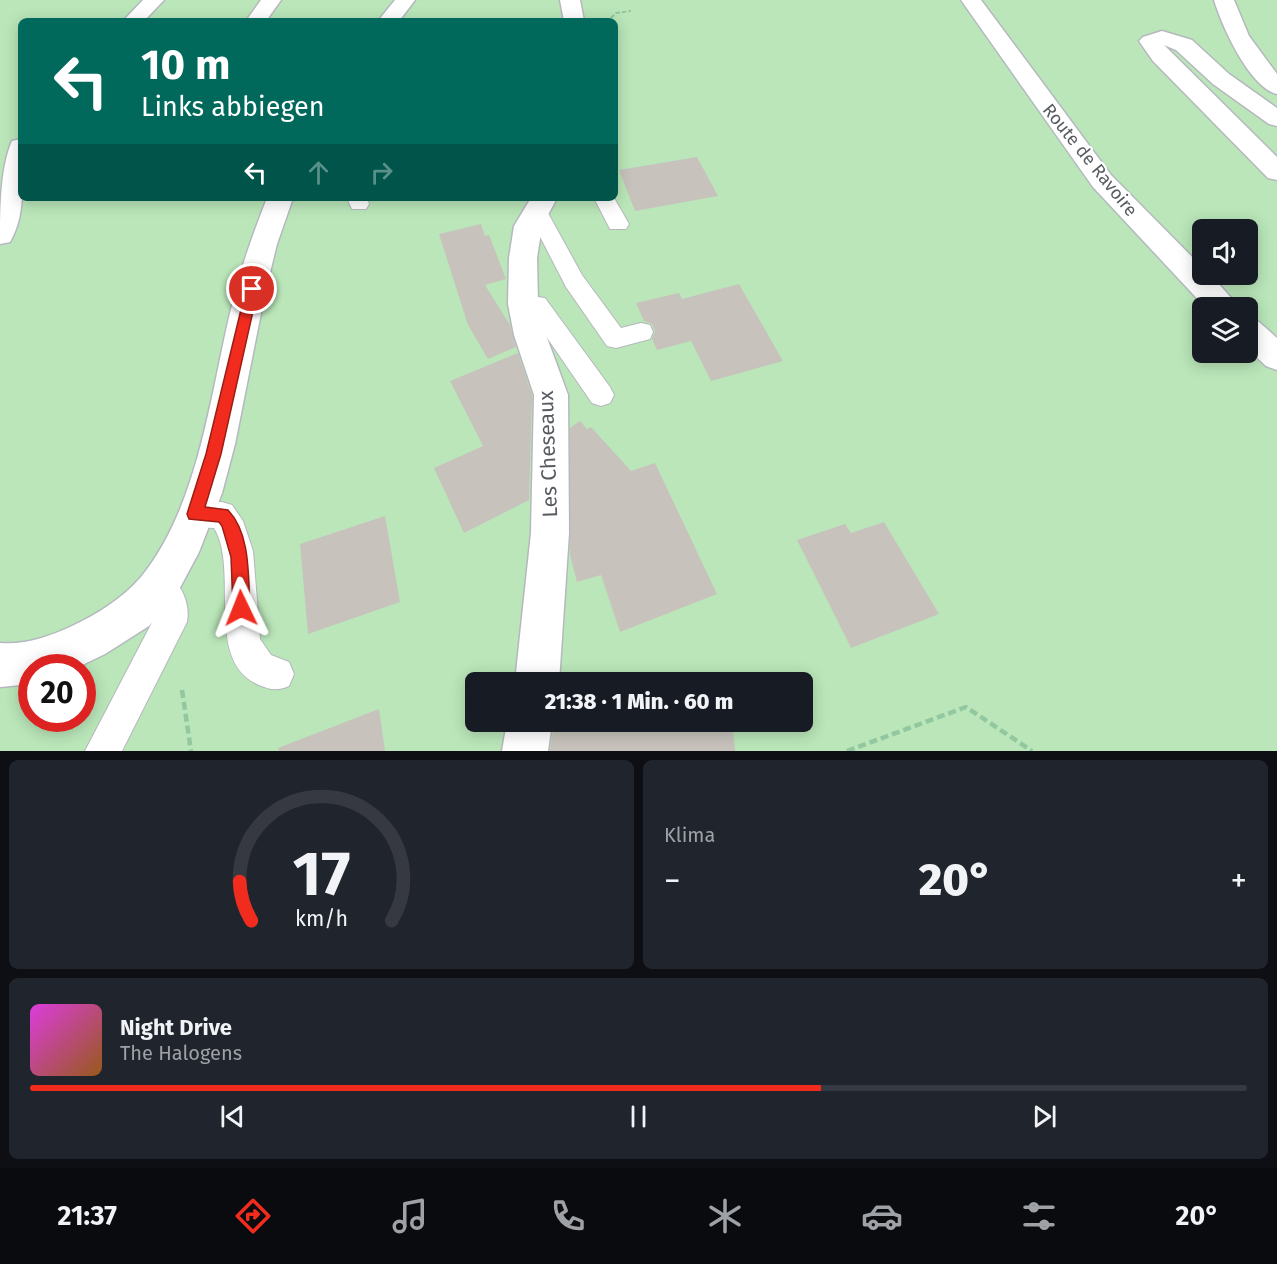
<!DOCTYPE html>
<html lang="de">
<meta charset="utf-8">
<style>
body{margin:0;font-family:"Fira Sans",sans-serif;background:#20242c;color:#f1f3f6;height:100vh;display:flex;flex-direction:column;font-size:22px;white-space:nowrap}
*{box-sizing:border-box;margin:0}
p{font-size:20px;color:#9ea1a6}
.icon{flex:none;width:33px;height:33px;fill:none;stroke:currentColor;stroke-width:2;stroke-linecap:round;stroke-linejoin:round}
.map{position:relative;height:751px;overflow:hidden}
.side{display:flex;flex-direction:column;gap:9px;padding:9px;background:#0d0f14;flex:1}
.side>*{flex:none}
.guide{position:absolute;left:18px;top:18px;width:600px;height:183px;border-radius:9px;box-shadow:0 3px 15px #0003;background:#00695c;color:#fff;overflow:hidden}
.tools{position:absolute;left:1192px;top:219px;display:grid;gap:12px}
.tools a{display:grid;place-items:center;width:66px;height:66px;border-radius:9px;background:#171b24;box-shadow:0 3px 15px #0003;font-size:30px}
.speed{position:absolute;left:18px;top:654px;display:flex;gap:12px;font-size:30px;font-weight:700;text-align:center}
.speed>*{display:grid;place-content:center;width:78px;height:78px;border-radius:50%;background:#171b24;box-shadow:0 3px 15px #0003;line-height:1}
.speed .limit{border:9px solid #d22;background:#fff;color:#111}
.pin{position:absolute;display:grid;place-items:center;width:51px;height:51px;color:#fff;margin:-26px;border:3px solid #fff;border-radius:50%;box-shadow:0 2px 6px #0007}
.me{position:absolute;width:66px;margin:-33px;rotate:358deg;stroke-linejoin:round;filter:drop-shadow(0 0 4px #0008)}
.turn{display:flex;align-items:center;gap:21px;height:126px;padding:0 24px;font-size:27px}
.turn .icon{width:78px;height:78px;stroke-width:2.5}
.turn b{display:block;font-size:42px;line-height:51px}
.lanes{display:flex;align-items:center;height:57px;padding:0 24px;background:#0003;justify-content:center;gap:30px;direction:ltr}
.lanes .off{opacity:.35}
.big{font-size:45px;font-weight:800;line-height:1.1}
.side .tile{flex:1;display:flex;flex-direction:column;justify-content:center;gap:9px;min-width:0;padding:0 21px;border-radius:9px;background:#20242c}
.side .dial{align-items:center;gap:0}
.dial svg{height:156px;overflow:visible;fill:none;stroke:#363941;stroke-width:7;stroke-linecap:round;text-anchor:middle}
.dial text{fill:#f1f3f6;stroke:none}
.song{display:flex;align-items:center;gap:18px}
.cover{width:72px;height:72px;border-radius:9px;background:linear-gradient(135deg,hsl(300 70% 55%),hsl(30 70% 35%))}
.played{height:6px;border-radius:3px;background:linear-gradient(90deg,#f12c1f 65%,#363941 65%)}
.keys{display:flex;justify-content:space-around;direction:ltr}
.heat{display:flex;justify-content:space-between;align-items:center;font-size:33px;direction:ltr}
.side .tiles{flex:1;display:grid;gap:9px;grid-template-columns:1fr 1fr}
.tile:last-child{grid-column:span 2}
.trip{position:absolute;left:465px;top:672px;width:348px;height:60px;border-radius:9px;background:#171b24;box-shadow:0 3px 15px #0003;font-weight:800;line-height:60px;text-align:center}
.tab-bar{display:flex;height:96px;justify-content:space-around;align-items:center;background:#090b0e;color:#9ea1a6}
.tab-bar .icon{width:42px;height:42px}
.tab-bar .current{color:#f12c1f}
.tab-bar b{font-size:27px;color:#f1f3f6}
.map>svg:first-child{display:block}
.green{fill:#bae6b9;fill-rule:evenodd}
.building{fill:#c7c3bc}
.lines{fill:none;stroke-linecap:round;stroke-linejoin:round}
.lane-casing{stroke:#b5b8bd;stroke-width:2}
.street-casing{stroke:#b5b8bd;stroke-width:3}
.secondary-casing{stroke:#b5b9bf;stroke-width:3}
.path-far1{stroke:#92c7a0;stroke-width:2;stroke-dasharray:4.5 2;stroke-linecap:butt}
.path{stroke:#92c7a0;stroke-width:4.5;stroke-dasharray:8 4;stroke-linecap:butt}
.lane{fill:#fff;fill-rule:evenodd}
.street{fill:#fff;fill-rule:evenodd}
.secondary{fill:#fff;fill-rule:evenodd}
.route{fill:#f12c1f;stroke:#9d1d14;stroke-width:1.5}
.labels{text-anchor:middle;dominant-baseline:central;stroke-width:4.5;stroke-linejoin:round;paint-order:stroke}
.far-street-label{font-size:18px;fill:#585c61;stroke:#fff}
.street-label{font-size:21px;fill:#585c61;stroke:#fff}
</style>
<div class="map">
<svg width="1277" height="751" viewBox="0 0 1277 751">
<rect width="100%" height="100%" fill="#ece9df"/>
<path class="green" d="M0 0H1277V751H0ZM21 21H615V198H21ZM1203 230H1248V274H1203ZM1203 308H1248V352H1203ZM32 668H82V718H32ZM476 682H802V722H476Z"/>
<g class="building">
<polygon points="697,157 718,196 635,211 619,170"/>
<polygon points="481,224 485,236 489,235 506,279 485,285 510,325 516,347 488,359 468,325 439,234"/>
<polygon points="739,284 783,361 711,381 691,341 657,350 652,339 655,331 652,324 644,321 636,303 679,293 682,299"/>
<polygon points="518,353 532,395 529,500 464,533 434,468 483,446 450,381"/>
<polygon points="580,421 587,429 591,427 631,471 655,463 717,594 620,632 601,575 577,582 570,555 570,428"/>
<polygon points="385,516 400,602 308,634 300,544"/>
<polygon points="884,522 939,614 851,648 797,540 845,524 851,533"/>
<polygon points="379,709 385,751 279,751 278,748"/>
<polygon points="554,722 732,722 735,751 550,751"/>
</g>
<g class="lines">
<g class="lane-casing">
<g id="lane">
<polygon points="347,198 367,198 369,204 366,209 352,209"/>
<polygon points="594,198 614,198 629,224 626,229 610,229"/>
<polygon points="532,209 548,213 582,275 621,328 641,323 650,325 653,332 650,339 616,348 607,346 566,287 533,223 525,221 521,216 525,211"/>
<polygon points="523,295 545,298 610,387 614,395 610,403 601,406 592,403 530,313 515,310 511,304 515,298"/>
<path d="M195 501 222 502 232 505 243 521 253 551 260 639 271 655 289 662 294 674 289 686C277 691 271 690 259 685 203 661 240 570 214 528L195 527 185 524 180 514 185 504Z"/>
<path d="M160 570C179 578 191 602 187 622L122 751H85L158 611 144 585 149 574Z"/>
</g>
</g>
<g class="street-casing">
<g id="street">
<polygon points="261,0 281,0 266,21 246,21"/>
<polygon points="560,0 580,0 584,21 564,21"/>
<path d="M1214 0H1234L1249 36 1277 74V94C1249 87 1222 26 1214 0Z"/>
<polygon points="1162,31 1192,40 1229,74 1277,108 1277,126 1269,124 1213,84 1176,50 1164,45 1277,157 1277,180 1268,178 1153,61 1139,41 1143,37"/>
<polygon points="531,198 557,198 542,226 537,258 538,304 546,335 568,395 569,533 559,682 515,682 531,533 534,395 514,335 508,304 509,258 514,226"/>
<polygon points="507,722 552,722 548,751 502,751"/>
</g>
</g>
<g class="secondary-casing">
<g id="secondary">
<polygon points="143,0 164,0 144,21 123,21"/>
<polygon points="395,0 415,0 399,21 378,21"/>
<polygon points="961,0 981,0 1111,175 1203,268 1203,274 1210,274 1240,308 1206,308 1093,187"/>
<path d="M21 139C21 172 28 212 10 242L0 244C0 213 0 168 12 141Z"/>
<path d="M267 198H293L277 244 265 293 235 444 222 493 199 552 175 597 149 626 105 654 76 668H32V684L0 687V643C25 645 48 637 70 627 96 615 122 599 141 577 202 502 211 384 235 293 243 261 255 229 267 198Z"/>
<polygon points="1248,318 1259,322 1277,338 1277,370 1266,366 1248,349"/>
</g>
</g>
<polyline class="path-far1" points="611,18 616,13 631,11"/>
<g class="path">
<polyline points="182,690 191,751"/>
<polyline points="847,751 966,707 1032,751"/>
</g>
<use href="#lane" class="lane"/>
<use href="#street" class="street"/>
<use href="#secondary" class="secondary"/>
</g>
<path class="route" d="M252 284 258 289 221 454 205 507 228 510C251 534 248 577 250 608L247 614 241 617 235 614 233 608 231 557 222 526 219 522 189 519 187 514 206 454 246 289Z"/>
<g class="labels">
<g class="far-street-label">
<text transform="translate(1090 160) rotate(51)">Route de Ravoire</text>
</g>
<g class="street-label">
<text transform="translate(548 454) rotate(-92)">Les Cheseaux</text>
</g>
</g>
</svg>
<div class="tools">
<a><svg class="icon" aria-label="sound" viewBox="0 0 24 24"><path d="M4 9h4l5-4v14l-5-4H4zM17 9q2 3 0 6"/></svg></a>
<a><svg class="icon" aria-label="layers" viewBox="0 0 24 24"><path d="M12 4l9 5-9 5-9-5zM3 14l9 5 9-5"/></svg></a>
</div>
<div class="speed"><div class="limit">20</div></div>
<div class="pin" style="left:252px;top:289px;background:#d93025"><svg class="icon" aria-label="arrive" viewBox="0 0 24 24"><path d="M6 21V4h12l-3 4 3 4H6"/></svg></div>
<svg class="me" style="left:241px;top:608px" viewBox="-20 -20 40 40"><path d="M0-17L14 15 0 8-14 15z" fill="#f12c1f" stroke="#fff" stroke-width="4"/></svg>
<div class="trip">21:38 · 1 Min. · 60 m</div>
<div class="guide">
<div class="turn"><svg class="icon" aria-label="left" viewBox="0 0 24 24"><path d="M17 20v-9H6M10 6l-5 5 5 5"/></svg><div><b>10 m</b>Links abbiegen</div></div>
<div class="lanes"><svg class="icon" aria-label="left" viewBox="0 0 24 24"><path d="M17 20v-9H6M10 6l-5 5 5 5"/></svg><svg class="icon off" aria-label="ahead" viewBox="0 0 24 24"><path d="M12 20V5M6 11l6-6 6 6"/></svg><svg class="icon off" aria-label="right" viewBox="0 0 24 24"><path d="M7 20v-9h11M14 6l5 5-5 5"/></svg></div>
</div>
</div>
<section class="side">
<div class="tiles">
<div class="tile dial"><svg viewBox="0 0 100 80">
<path d="M14 69A42 42 0 1 1 86 69"/>
<path d="M14 69A42 42 0 0 1 8 49" stroke="#f12c1f"/>
<text x="50" y="56" font-size="32" font-weight="700">17</text>
<text x="50" y="72" font-size="11">km/h</text>
</svg></div>
<div class="tile"><p>Klima</p>
<div class="heat"><a>−</a><b class="big">20°</b><a>+</a></div>
</div>
<div class="tile">
<div class="song"><i class="cover"></i><div><b>Night Drive</b><p>The Halogens</p></div></div>
<div class="played"></div>
<div class="keys"><svg class="icon" aria-label="previous" viewBox="0 0 24 24"><path d="M18 5L8 12l10 7zM5 5v14"/></svg><svg class="icon" aria-label="pause" viewBox="0 0 24 24"><path d="M8 5v14M16 5v14"/></svg><svg class="icon" aria-label="next" viewBox="0 0 24 24"><path d="M6 5l10 7-10 7zM19 5v14"/></svg></div>
</div>
</div>
</section>
<nav class="tab-bar">
<b>21:37</b>
<svg class="icon current" aria-label="directions" viewBox="0 0 24 24"><path d="M12 3l9 9-9 9-9-9zM9 14v-3h6M13 9l2 2-2 2"/></svg>
<svg class="icon" aria-label="music" viewBox="0 0 24 24"><path d="M9 18V5l10-2v13"/><circle cx="6" cy="18" r="3"/><circle cx="16" cy="16" r="3"/></svg>
<svg class="icon" aria-label="phone" viewBox="0 0 24 24"><path d="M5 4h4l2 5-3 2q2 4 5 5l2-3 5 2v4C11 20 4 13 5 4z"/></svg>
<svg class="icon" aria-label="climate" viewBox="0 0 24 24"><path d="M12 3v18M4 7l16 10M4 17L20 7"/></svg>
<svg class="icon" aria-label="car" viewBox="0 0 24 24"><path d="M5 17H2v-5l4-1 3-4h7l3 4 3 1v5h-3M9 17h6M6 11h13"/><circle cx="7" cy="17" r="2"/><circle cx="17" cy="17" r="2"/></svg>
<svg class="icon" aria-label="filters" viewBox="0 0 24 24"><path d="M4 7h16M4 17h16"/><circle cx="9" cy="7" r="2"/><circle cx="15" cy="17" r="2"/></svg>
<b>20°</b>
</nav>
